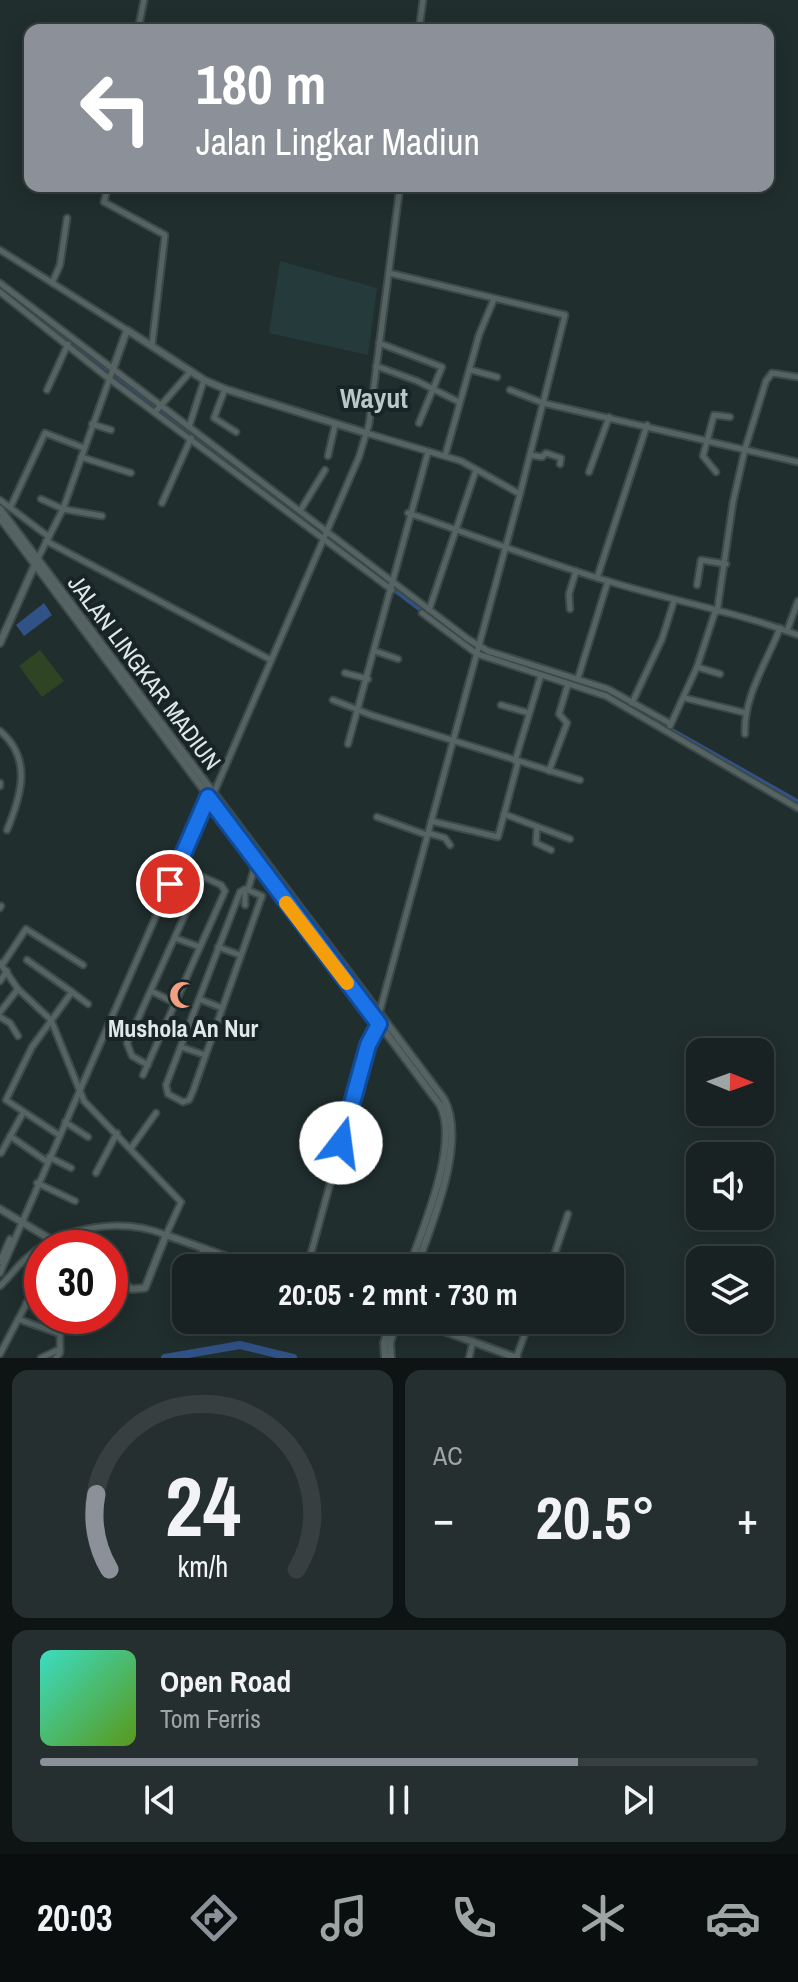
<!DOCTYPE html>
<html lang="id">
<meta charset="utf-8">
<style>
body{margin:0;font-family:"Archivo Narrow",sans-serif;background:#262f2f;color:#f1f3f6;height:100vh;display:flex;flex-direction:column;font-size:30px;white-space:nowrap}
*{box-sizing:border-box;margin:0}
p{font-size:26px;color:#9fa4a5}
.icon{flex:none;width:44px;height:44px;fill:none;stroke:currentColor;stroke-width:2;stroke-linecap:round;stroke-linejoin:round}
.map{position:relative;height:1358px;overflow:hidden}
.side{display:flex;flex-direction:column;gap:12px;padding:12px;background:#0e1313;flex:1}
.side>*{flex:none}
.banner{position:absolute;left:24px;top:24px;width:750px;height:168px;border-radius:16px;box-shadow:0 4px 20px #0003,0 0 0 2px #373f40;background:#8c9099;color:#fff;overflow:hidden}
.needle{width:52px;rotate:91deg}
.fabs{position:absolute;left:686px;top:1038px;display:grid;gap:16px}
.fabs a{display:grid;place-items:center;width:88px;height:88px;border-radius:16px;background:#192222;box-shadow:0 4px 20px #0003,0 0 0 2px #373f40;font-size:40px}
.speed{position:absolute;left:24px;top:1230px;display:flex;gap:16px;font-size:40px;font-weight:700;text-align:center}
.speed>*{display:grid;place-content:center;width:104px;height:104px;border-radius:50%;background:#192222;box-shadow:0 4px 20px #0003,0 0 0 2px #373f40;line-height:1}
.speed .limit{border:12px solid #d22;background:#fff;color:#111}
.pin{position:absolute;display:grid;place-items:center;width:68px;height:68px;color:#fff;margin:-34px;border:4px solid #fff;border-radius:50%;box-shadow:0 2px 8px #0007}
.me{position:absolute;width:88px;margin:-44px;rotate:15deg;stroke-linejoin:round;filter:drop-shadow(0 0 6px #0008)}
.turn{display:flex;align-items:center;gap:28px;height:168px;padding:0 40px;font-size:36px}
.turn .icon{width:104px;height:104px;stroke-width:2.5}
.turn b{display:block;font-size:56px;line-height:68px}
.big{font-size:60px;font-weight:700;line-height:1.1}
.side .tile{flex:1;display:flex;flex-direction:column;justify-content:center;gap:12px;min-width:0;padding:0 28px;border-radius:16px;background:#262f2f}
.side .dial{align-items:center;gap:0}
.dial svg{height:208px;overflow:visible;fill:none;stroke:#373f40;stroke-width:7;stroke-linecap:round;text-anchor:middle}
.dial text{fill:#f1f3f6;stroke:none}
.song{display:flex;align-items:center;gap:24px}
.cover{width:96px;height:96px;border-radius:12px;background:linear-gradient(135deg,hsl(170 70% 55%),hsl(90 70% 35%))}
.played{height:8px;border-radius:4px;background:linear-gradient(90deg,#8c9099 75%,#373f40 75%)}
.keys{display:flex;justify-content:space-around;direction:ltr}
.heat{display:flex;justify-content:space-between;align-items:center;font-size:44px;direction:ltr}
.side .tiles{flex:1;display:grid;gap:12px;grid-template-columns:1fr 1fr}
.tile:last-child{grid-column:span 2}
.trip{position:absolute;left:172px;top:1254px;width:452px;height:80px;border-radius:16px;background:#192222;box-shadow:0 4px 20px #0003,0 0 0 2px #373f40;font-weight:700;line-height:80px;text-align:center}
.tab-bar{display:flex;height:128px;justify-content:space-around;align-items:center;background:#0a0e0e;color:#9fa4a5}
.tab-bar .icon{width:56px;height:56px}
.tab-bar .selected{color:#8c9099}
.tab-bar b{font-size:36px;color:#f1f3f6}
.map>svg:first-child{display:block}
.built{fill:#253a3a}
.green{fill:#2f4423}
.water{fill:#315287}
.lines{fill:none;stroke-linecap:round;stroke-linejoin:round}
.canal{stroke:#315287;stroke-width:5}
.river{stroke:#315287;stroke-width:8}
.street-casing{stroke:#3d4949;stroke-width:9}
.secondary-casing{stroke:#3d4949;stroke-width:10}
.street{stroke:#556363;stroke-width:5}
.secondary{stroke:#556363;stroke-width:6}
.route-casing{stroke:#114b97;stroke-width:20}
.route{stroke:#1a73e8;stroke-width:14}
.slow{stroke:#f59e0b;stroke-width:14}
.labels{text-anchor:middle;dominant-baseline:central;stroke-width:8;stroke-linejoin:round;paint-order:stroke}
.street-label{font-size:24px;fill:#e0e9e9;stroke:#182425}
.poi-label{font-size:24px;font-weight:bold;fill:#e0e9e9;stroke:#182425}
.quarter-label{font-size:28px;font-weight:bold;fill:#b9c9c9;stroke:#182425}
</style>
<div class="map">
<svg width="798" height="1358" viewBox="0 0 798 1358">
<rect width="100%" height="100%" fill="#212e2e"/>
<polygon class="built" points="280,261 377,288 368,355 269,333"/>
<polygon class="green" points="40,650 64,681 42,697 19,666"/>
<polygon class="water" points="44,603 52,615 24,636 16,625"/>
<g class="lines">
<g class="canal">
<polyline points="0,288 73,342"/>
<polyline points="73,342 377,576"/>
<polyline points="391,587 428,615"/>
<polyline points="474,649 560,676"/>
<polyline points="573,680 606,693 798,802"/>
</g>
<polyline class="river" points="165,1358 240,1345 293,1358"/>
<g class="street-casing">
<g id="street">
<polyline points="138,30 144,0"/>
<polyline points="419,30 423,0"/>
<polyline points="108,186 104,202 165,235 152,345"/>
<polyline points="0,250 127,330"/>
<polyline points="389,273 565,315 543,403 510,390"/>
<polyline points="0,283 468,639 488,651 608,689 671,724"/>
<polyline points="52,283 60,265 67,218"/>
<polyline points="0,292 108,378 392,590"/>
<polyline points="379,343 442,367 419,423"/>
<polyline points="376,366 417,381 459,402"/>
<polyline points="471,370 497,377"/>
<polyline points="225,389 214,418 236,432"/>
<polyline points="47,390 68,344"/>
<polyline points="156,411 191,371"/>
<polyline points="92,424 111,430"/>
<polyline points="189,427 204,380"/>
<polyline points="366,433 461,461 520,494 379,1014"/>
<polyline points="530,455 542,457 546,453 561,458 560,464"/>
<polyline points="328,456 335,425"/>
<polyline points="445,456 479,335 494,299"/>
<polyline points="81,457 131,473"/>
<polyline points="589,472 609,417"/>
<polyline points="716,472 703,456 714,415 730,417"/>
<polyline points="520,494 543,403 798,462"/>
<polyline points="41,499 63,509 102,516"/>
<polyline points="0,500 49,537"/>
<polyline points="162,503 191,438"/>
<polyline points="11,506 45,433 84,448"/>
<polyline points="300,511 325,470"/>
<path d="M408 513C476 536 542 562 611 582 673 601 737 612 798 635"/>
<polyline points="46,541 271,660"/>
<polyline points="38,558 63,509 113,369"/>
<polyline points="597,578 647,425"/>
<polyline points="697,585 701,560 726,564"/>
<polyline points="570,609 569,594 576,571"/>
<polyline points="429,610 476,470"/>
<polyline points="717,612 733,502 745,449 766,381 772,373 798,377"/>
<polyline points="422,613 477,654 606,696 798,808"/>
<polyline points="787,631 798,601"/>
<polyline points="375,651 398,659"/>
<polyline points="697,667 720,674"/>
<polyline points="345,673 368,679"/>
<polyline points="578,678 608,581"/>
<polyline points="685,698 746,713"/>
<polyline points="333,700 371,715 580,780"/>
<polyline points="632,703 662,639 674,601"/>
<polyline points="501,705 529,713"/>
<polyline points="670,726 697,667 715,612"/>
<path d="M0 731C33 759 21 796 7 830"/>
<path d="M745 734C743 697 767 662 780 628"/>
<polyline points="348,744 428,452"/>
<polyline points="515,761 541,675"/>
<polyline points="549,771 567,723 559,714 568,684"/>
<polyline points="0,783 0,786"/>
<polyline points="213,795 359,457 369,424 400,186"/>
<polyline points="504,814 570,839"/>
<polyline points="377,817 427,835"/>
<polyline points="431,821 498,837 518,762"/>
<polyline points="537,827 536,843 551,850"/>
<polyline points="428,833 445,838 450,845"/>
<polyline points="179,866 221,885"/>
<polyline points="245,905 245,889 240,892 166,1085 168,1094 183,1102 189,1100 193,1091 262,896 248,890 256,862"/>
<polyline points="0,908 1,906"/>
<polyline points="175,938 200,947"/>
<polyline points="218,947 240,955"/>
<polyline points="27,960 72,992 32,1047 6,1100 59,1135"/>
<path d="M0 963 18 989 51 1020 84 1101 181 1202 166 1235C123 1218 66 1225 30 1255 18 1264 10 1277 0 1286"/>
<polyline points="2,965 26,929 83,965"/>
<polyline points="0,981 7,971"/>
<polyline points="151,991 175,1003"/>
<polyline points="72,992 88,1004"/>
<polyline points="199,999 222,1008"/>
<polyline points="0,1012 18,989"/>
<polyline points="0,1017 10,1023 18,1036"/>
<polyline points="181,1047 205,1055"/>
<polyline points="148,1065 132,1056 127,1043 202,877"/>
<polyline points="143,1075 225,891 221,885"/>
<polyline points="65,1122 88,1137"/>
<polyline points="10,1136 46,1161"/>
<polyline points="131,1148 156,1113"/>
<polyline points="1,1153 23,1113"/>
<polyline points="49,1157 71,1168"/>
<polyline points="96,1173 117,1133"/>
<polyline points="37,1183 75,1201"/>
<polyline points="0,1262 10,1239"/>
<polyline points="198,1268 203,1248"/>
<polyline points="307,1268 368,1045 379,1024"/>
<polyline points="550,1268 568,1214"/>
<polyline points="0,1273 208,797"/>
<polyline points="26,1303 42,1311"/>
<polyline points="53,1316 56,1318"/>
<polyline points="80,1316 87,1319 90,1316"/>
<polyline points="18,1319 60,1334 60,1353 56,1358"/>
<polyline points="0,1354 42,1274"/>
<polyline points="41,1358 60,1349"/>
<polyline points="469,1358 473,1341"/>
<polyline points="516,1358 530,1320"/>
</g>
</g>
<g class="secondary-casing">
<g id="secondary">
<polyline points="113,369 127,330 204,380 225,389 366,433"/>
<path d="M0 509 444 1099C467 1142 432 1223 416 1268"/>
<path d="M0 518 440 1105C460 1143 423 1228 409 1268"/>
<polyline points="0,643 36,562"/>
<polyline points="0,1209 65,1248"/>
<polyline points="110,1276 132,1289 145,1288 166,1235 259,1268"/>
<polyline points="414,1320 517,1358"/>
<polyline points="385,1358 384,1343 391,1320"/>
<polyline points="391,1358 390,1343 397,1320"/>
</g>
</g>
<use href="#street" class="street"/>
<use href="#secondary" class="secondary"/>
</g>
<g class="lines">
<g class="route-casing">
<polyline id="route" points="170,884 208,797 379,1024 368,1045 341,1143"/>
</g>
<use href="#route" class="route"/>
<polyline class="slow" points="286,903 347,983"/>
</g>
<defs>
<g id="mosque-bare" transform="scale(2.16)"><path d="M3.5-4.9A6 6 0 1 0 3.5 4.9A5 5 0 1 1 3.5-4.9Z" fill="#f2a081" stroke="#182425" stroke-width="2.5" paint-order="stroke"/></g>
</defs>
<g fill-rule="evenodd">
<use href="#mosque-bare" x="183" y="995"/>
</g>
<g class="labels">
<g class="street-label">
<text transform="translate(145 672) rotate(53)">JALAN LINGKAR MADIUN</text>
</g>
<g class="poi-label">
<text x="183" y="1028">Mushola An Nur</text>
</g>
<g class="quarter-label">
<text x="374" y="398">Wayut</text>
</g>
</g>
</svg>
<div class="fabs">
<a><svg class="needle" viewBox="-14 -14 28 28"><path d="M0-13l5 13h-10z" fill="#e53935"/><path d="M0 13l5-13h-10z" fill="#9fa4a5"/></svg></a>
<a><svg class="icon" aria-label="sound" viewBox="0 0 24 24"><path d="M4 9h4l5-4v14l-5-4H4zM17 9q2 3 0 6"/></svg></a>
<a><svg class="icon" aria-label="layers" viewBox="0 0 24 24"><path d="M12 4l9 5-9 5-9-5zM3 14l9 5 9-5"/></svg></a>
</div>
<div class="speed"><div class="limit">30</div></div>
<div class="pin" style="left:170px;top:884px;background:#d93025"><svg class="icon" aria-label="arrive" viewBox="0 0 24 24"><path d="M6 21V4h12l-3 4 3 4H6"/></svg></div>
<svg class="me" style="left:341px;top:1143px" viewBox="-20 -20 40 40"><circle r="19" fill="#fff"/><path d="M0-13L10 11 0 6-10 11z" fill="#1a73e8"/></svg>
<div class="trip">20:05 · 2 mnt · 730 m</div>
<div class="banner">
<div class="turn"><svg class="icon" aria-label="left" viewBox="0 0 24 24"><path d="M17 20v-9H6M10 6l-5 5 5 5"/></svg><div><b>180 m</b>Jalan Lingkar Madiun</div></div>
</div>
</div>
<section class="side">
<div class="tiles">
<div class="tile dial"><svg viewBox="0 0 100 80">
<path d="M14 69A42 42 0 1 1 86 69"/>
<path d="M14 69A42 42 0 0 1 9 40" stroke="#8c9099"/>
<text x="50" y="56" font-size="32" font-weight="700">24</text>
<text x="50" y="72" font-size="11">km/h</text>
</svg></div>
<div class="tile"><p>AC</p>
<div class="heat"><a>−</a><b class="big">20.5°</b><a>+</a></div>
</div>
<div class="tile">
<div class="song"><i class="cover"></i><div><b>Open Road</b><p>Tom Ferris</p></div></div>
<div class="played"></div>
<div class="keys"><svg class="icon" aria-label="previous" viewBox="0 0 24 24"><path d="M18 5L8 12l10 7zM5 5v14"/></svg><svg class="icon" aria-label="pause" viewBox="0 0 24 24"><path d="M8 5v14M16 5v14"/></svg><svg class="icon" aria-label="next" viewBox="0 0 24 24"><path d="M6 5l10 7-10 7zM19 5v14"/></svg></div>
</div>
</div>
</section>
<nav class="tab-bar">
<b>20:03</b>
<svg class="icon selected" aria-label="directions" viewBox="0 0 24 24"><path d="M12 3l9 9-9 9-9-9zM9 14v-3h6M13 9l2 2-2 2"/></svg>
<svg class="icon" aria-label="music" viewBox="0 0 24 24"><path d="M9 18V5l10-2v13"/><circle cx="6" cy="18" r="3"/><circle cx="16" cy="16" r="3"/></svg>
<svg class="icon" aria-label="phone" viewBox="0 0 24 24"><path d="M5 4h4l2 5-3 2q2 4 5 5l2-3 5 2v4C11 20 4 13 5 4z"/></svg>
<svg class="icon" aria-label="climate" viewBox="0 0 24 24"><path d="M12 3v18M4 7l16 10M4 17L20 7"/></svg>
<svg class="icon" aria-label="car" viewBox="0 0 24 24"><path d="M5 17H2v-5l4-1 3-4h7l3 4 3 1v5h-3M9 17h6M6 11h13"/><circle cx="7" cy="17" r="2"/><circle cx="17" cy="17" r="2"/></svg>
</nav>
